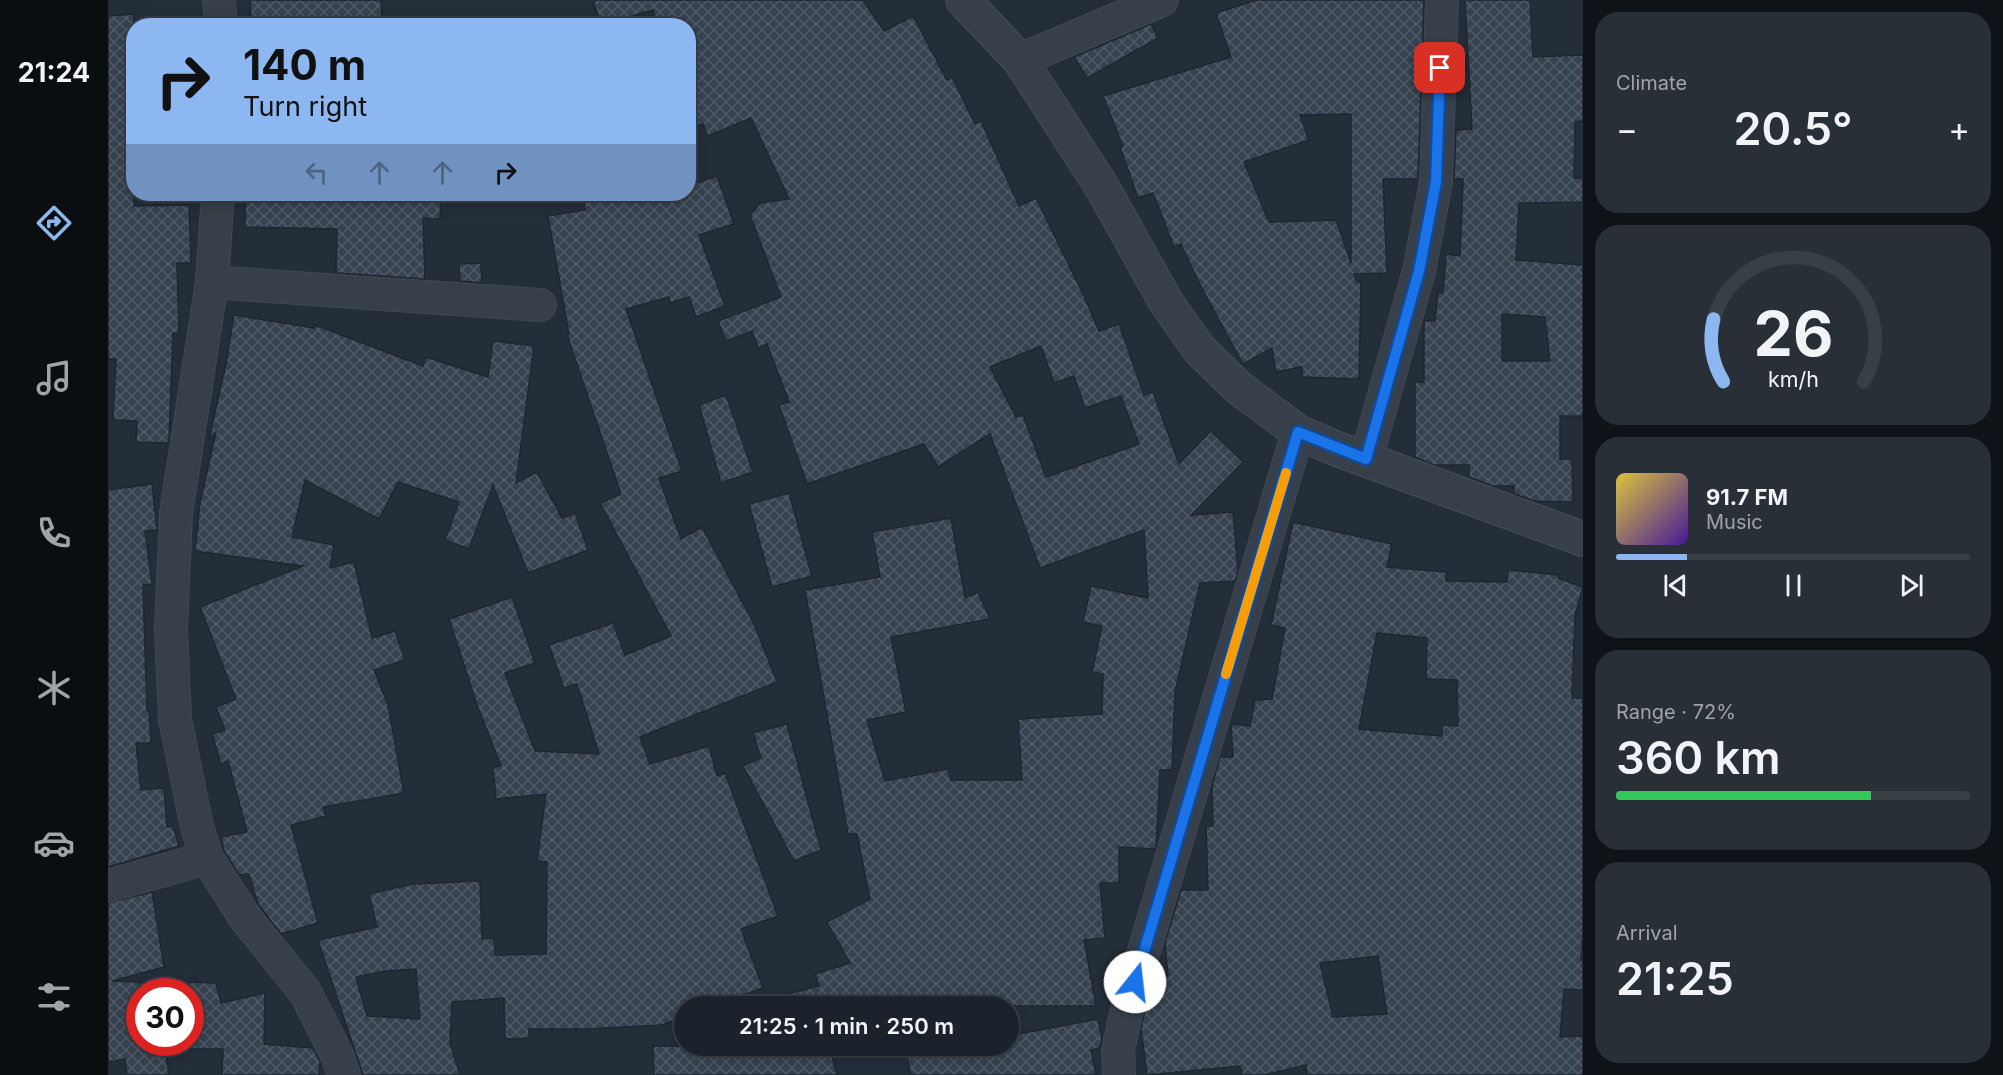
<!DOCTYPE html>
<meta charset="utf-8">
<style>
body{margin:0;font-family:Inter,sans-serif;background:#282f37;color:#f1f3f6;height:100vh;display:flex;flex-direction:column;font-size:22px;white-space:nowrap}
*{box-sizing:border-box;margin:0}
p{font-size:20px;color:#a0a4a9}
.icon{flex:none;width:33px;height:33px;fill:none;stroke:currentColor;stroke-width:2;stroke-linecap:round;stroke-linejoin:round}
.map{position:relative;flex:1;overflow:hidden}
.side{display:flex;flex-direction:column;gap:12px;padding:12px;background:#0f1318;width:420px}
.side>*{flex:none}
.hud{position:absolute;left:18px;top:18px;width:570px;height:183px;border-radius:24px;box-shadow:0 3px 15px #0003,0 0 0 2px #393f47;background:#8db7f0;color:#111;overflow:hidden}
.speed{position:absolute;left:18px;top:978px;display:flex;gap:12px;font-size:30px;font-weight:700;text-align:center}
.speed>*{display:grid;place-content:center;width:78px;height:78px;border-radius:50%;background:#1b222b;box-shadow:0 3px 15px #0003,0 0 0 2px #393f47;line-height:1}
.speed .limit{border:9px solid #d22;background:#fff;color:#111}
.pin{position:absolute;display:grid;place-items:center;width:51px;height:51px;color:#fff;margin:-26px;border-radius:12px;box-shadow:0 3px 9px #0006}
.me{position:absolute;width:66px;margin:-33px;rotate:16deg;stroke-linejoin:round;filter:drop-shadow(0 0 4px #0008)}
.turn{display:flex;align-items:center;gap:21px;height:126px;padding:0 18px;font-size:27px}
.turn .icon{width:78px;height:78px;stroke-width:2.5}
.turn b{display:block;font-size:42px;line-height:51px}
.lanes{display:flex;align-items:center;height:57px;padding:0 18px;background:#0003;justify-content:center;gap:30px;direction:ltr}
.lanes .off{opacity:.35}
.big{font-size:45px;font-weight:600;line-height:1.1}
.side .card{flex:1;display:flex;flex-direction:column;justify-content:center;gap:9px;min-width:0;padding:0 21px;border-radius:24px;background:#282f37}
.side .dial{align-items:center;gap:0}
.dial svg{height:156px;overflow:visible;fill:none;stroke:#393f47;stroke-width:7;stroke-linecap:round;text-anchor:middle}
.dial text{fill:#f1f3f6;stroke:none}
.song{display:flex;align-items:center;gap:18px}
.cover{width:72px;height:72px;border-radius:9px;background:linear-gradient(135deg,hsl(50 70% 55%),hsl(260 70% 35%))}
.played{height:6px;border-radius:3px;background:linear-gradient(90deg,#8db7f0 20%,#393f47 20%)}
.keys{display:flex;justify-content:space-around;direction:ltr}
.heat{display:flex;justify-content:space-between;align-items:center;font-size:33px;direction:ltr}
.charge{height:9px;border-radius:4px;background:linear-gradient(90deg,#34c759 72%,#393f47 0)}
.trip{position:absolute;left:566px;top:996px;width:345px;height:60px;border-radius:30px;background:#1b222b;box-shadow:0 3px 15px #0003,0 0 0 2px #393f47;font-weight:600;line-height:60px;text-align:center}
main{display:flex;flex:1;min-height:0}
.tab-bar{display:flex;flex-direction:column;width:108px;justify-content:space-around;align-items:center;background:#0b0e11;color:#a0a4a9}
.tab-bar .icon{width:42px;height:42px}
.tab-bar .selected{color:#8db7f0}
.tab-bar b{font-size:27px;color:#f1f3f6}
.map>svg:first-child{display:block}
.building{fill:url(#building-cross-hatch);stroke:#1e2730;stroke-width:1.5;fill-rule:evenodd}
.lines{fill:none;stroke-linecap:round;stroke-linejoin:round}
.minor-casing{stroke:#404952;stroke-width:34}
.tertiary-casing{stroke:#404952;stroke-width:36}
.minor{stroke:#37404a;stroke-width:32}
.tertiary{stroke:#37404a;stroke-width:33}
.route-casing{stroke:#114b97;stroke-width:15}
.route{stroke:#1a73e8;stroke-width:10}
.slow{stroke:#f59e0b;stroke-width:10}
</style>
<main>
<nav class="tab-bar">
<b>21:24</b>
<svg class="icon selected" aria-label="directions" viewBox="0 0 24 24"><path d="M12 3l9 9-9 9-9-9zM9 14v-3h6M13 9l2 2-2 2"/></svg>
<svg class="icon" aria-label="music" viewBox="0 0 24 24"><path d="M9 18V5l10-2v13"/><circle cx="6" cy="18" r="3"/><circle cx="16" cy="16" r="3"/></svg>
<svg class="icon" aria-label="phone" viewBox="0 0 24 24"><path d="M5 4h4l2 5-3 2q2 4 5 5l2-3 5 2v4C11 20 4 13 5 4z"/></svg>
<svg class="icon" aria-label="climate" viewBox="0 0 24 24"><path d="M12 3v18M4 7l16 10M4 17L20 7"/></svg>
<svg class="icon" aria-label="car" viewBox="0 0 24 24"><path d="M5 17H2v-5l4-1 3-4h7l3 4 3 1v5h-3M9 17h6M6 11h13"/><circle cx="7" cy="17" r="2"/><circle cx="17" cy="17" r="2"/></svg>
<svg class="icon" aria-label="filters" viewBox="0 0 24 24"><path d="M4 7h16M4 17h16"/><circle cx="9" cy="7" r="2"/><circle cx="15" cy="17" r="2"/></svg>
</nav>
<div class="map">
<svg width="1475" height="1075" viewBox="0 0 1475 1075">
<defs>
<pattern id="building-cross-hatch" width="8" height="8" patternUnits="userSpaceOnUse" patternTransform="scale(1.5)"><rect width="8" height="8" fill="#364250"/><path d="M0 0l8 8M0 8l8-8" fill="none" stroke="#515b68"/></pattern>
</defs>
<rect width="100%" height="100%" fill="#242e39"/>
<g class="building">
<polygon points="142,0 273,0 274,26 143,26"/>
<path d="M485 0H755L776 31 805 16 839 80 844 77 867 124 873 121 911 206 928 198 977 298 991 331 1011 324 1036 395 1045 392 1071 464 1103 431 1135 462 1083 515 1125 512 1130 572 1127 581 1092 583 1067 692 1064 770H1052L1048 849 1011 847V883H992L997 938 976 940 988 1006H665L664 998 711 986 707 974 742 963 719 922 762 899 749 834H740L697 590 772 577 764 532 843 518 857 598 870 592 882 619 783 637 798 712 759 720 777 781 840 769 843 780H914L910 719 994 714 995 674 984 672 994 626 975 622 983 586 1040 598 1036 530 932 568 882 434 830 467 816 444 699 484 671 405 681 402 659 344 650 348 644 331 618 341 610 321 673 297 642 215 652 203 681 199 643 118 600 136 595 124 580 128V26H549L545 10 493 25ZM933 346 946 383 966 376 977 408 1013 396 1031 444 938 477 915 415 908 417 882 367Z"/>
<path d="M1148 0H1316L1310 179H1275L1279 273 1246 274 1249 282H1253L1251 379 1194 377V367L1168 372 1164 348 1135 364 1091 283 1073 244 1066 247 1045 193 1030 198 1012 147 1015 146 995 96 1123 57 1108 13ZM1243 114V263L1228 220 1161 222 1136 162 1201 140 1192 115Z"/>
<path d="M1357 0H1422L1425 57 1475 55V121L1467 122 1466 178H1475V202L1411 203 1408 260 1475 265V416H1452V459H1464L1465 502 1427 501 1406 494V486H1385L1361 477V465H1326L1307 457V382H1316V321H1327L1330 292 1335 293 1338 254 1352 256 1355 179H1346L1348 130 1364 129ZM1394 314 1437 317 1442 361H1394Z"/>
<polygon points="26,14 26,206 81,205 83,263 69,263 71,333 65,333 61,443 28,442 29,421 5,420 8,359 0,359 0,16"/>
<polygon points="1043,24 1050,38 979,78 966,57"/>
<path d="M609 176 626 224 591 235 617 306 588 317 581 297 562 303 561 297 518 309 574 471 551 478 573 539 594 527 646 624 669 682 532 737 542 764 601 746 609 776 617 773 670 916 633 929 655 988 604 1006H576V1017L554 1025 478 1029H421V1038L397 1039 396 998 344 1002 342 1043 352 1075H255L210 940 269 927 261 894 305 884 372 881 374 939 386 938 387 955 438 954 439 862 429 861 438 794 388 799 385 767 393 766 369 705 341 619 404 597 427 663 397 673 427 751 491 754 469 684 456 688 441 645 505 623 517 655 563 636 492 503 513 494 459 335 461 334 440 216 477 210 475 194H580V186ZM308 969 312 1019 259 1016 248 977 277 971Z"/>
<polygon points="137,194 232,196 232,194 333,194 332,219 315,218 317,279 228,273 229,229 137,227"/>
<polygon points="373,263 374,283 352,281 351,264"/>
<polygon points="126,315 207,328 207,325 315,366 318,357 380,377 385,341 426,346 408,483 429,472 454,518 467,513 480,550 420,573 385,485 361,549 337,540 351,502 290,482 271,519 197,480 184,537 226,545 222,568 246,562 264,638 287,631 297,660 266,670 280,705 296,793 215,807 218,816 183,825 210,923 173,934 150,904 141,874 131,875 116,851 113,837 139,832 120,761 113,764 104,734 117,730 108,707 128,699 92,607 195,566 87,551 92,503 108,432 101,439 118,364"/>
<polygon points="618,395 645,472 613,483 591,405"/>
<polygon points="44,484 49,530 37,531 44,584 35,585 39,711 41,711 43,743 28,743 33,790 56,788 59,827 65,826 71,846 0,867 0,490"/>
<polygon points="681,493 704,576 664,587 641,504"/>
<path d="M1185 522 1284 544 1279 567 1339 572 1338 581 1399 582 1400 570 1451 575 1450 578 1475 587 1467 615 1464 698H1475V931L1473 960H1475V990L1456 989 1452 1037 1475 1036V1075H1199L1198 1065 1156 1075H1134L1132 1066 1039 1075 1033 1028 1037 1010 1047 977 1060 976 1057 942 1073 890H1100L1098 826H1105L1104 786 1112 757H1125L1123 724 1142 726 1147 700 1164 699 1177 628 1163 625ZM1269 633 1319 638 1318 679 1349 680 1350 726 1334 725V736L1251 729ZM1270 956 1279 1014 1225 1017 1212 963Z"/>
<polygon points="679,724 713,850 686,861 635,766 653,758 645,733"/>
<polygon points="44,892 56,967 4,981 32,982 32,1042 56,1042 61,1075 19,1075 17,1059 0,1062 0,903"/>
<polygon points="82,982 108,983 113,1003 157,993 156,1044 205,1048 212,1061 211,1075 114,1075 115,1049 82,1049"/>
<polygon points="990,1019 994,1039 992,1048 983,1050 988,1075 803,1075 799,1056 851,1046 900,1046 900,1036"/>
<polygon points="545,1046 721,1046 729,1075 546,1075"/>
</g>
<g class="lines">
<g class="minor-casing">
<g id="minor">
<polyline points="111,0 113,26"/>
<polyline points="912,60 1054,0"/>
<polyline points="110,194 104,282 68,513 63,629 67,719 89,827 99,858 138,919 197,992 230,1057 236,1075"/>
<polyline points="104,282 432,305"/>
<polyline points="1258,459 1311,271 1328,182 1334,0"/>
<polyline points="0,886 99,858"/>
<polyline points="1011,1075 1010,1050 1020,1005 1190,432"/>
</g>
</g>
<g class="tertiary-casing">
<polyline id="tertiary" points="855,0 912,60 994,187 1058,302 1091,349 1131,388 1190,432 1229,449 1475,539"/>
</g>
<use href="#minor" class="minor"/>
<use href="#tertiary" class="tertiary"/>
</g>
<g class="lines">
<g class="route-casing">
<polyline id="route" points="1027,982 1190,432 1258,459 1311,271 1328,182 1332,68"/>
</g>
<use href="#route" class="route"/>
<polyline class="slow" points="1118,674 1178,473"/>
</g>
</svg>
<div class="speed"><div class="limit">30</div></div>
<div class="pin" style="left:1332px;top:68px;background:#d93025"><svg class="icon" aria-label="arrive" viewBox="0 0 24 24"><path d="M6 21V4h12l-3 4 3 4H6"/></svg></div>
<svg class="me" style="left:1027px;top:982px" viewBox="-20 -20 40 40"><circle r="19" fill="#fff"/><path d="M0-13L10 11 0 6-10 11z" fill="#1a73e8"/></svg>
<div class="trip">21:25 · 1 min · 250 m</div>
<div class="hud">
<div class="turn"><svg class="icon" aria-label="right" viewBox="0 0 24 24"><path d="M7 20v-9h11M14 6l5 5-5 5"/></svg><div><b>140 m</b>Turn right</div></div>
<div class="lanes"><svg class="icon off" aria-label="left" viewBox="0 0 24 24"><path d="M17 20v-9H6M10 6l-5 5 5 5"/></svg><svg class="icon off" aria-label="ahead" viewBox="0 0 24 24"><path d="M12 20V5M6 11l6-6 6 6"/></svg><svg class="icon off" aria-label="ahead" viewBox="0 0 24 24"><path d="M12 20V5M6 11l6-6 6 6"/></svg><svg class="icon" aria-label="right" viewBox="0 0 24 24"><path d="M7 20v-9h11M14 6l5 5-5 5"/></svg></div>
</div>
</div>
<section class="side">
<div class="card"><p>Climate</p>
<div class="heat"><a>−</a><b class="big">20.5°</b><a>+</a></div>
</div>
<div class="card dial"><svg viewBox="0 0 100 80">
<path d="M14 69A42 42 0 1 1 86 69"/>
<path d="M14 69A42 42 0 0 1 9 37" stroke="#8db7f0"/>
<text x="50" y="56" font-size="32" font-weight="700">26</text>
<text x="50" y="72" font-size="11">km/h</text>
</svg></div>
<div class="card">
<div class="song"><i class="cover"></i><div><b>91.7 FM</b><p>Music</p></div></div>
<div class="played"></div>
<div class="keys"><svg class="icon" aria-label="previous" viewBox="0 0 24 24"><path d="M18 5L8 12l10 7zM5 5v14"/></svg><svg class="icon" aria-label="pause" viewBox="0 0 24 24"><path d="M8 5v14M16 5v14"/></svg><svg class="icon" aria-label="next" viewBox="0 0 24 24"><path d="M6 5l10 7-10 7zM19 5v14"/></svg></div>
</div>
<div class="card"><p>Range · 72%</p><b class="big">360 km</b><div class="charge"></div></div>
<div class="card"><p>Arrival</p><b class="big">21:25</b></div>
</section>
</main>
